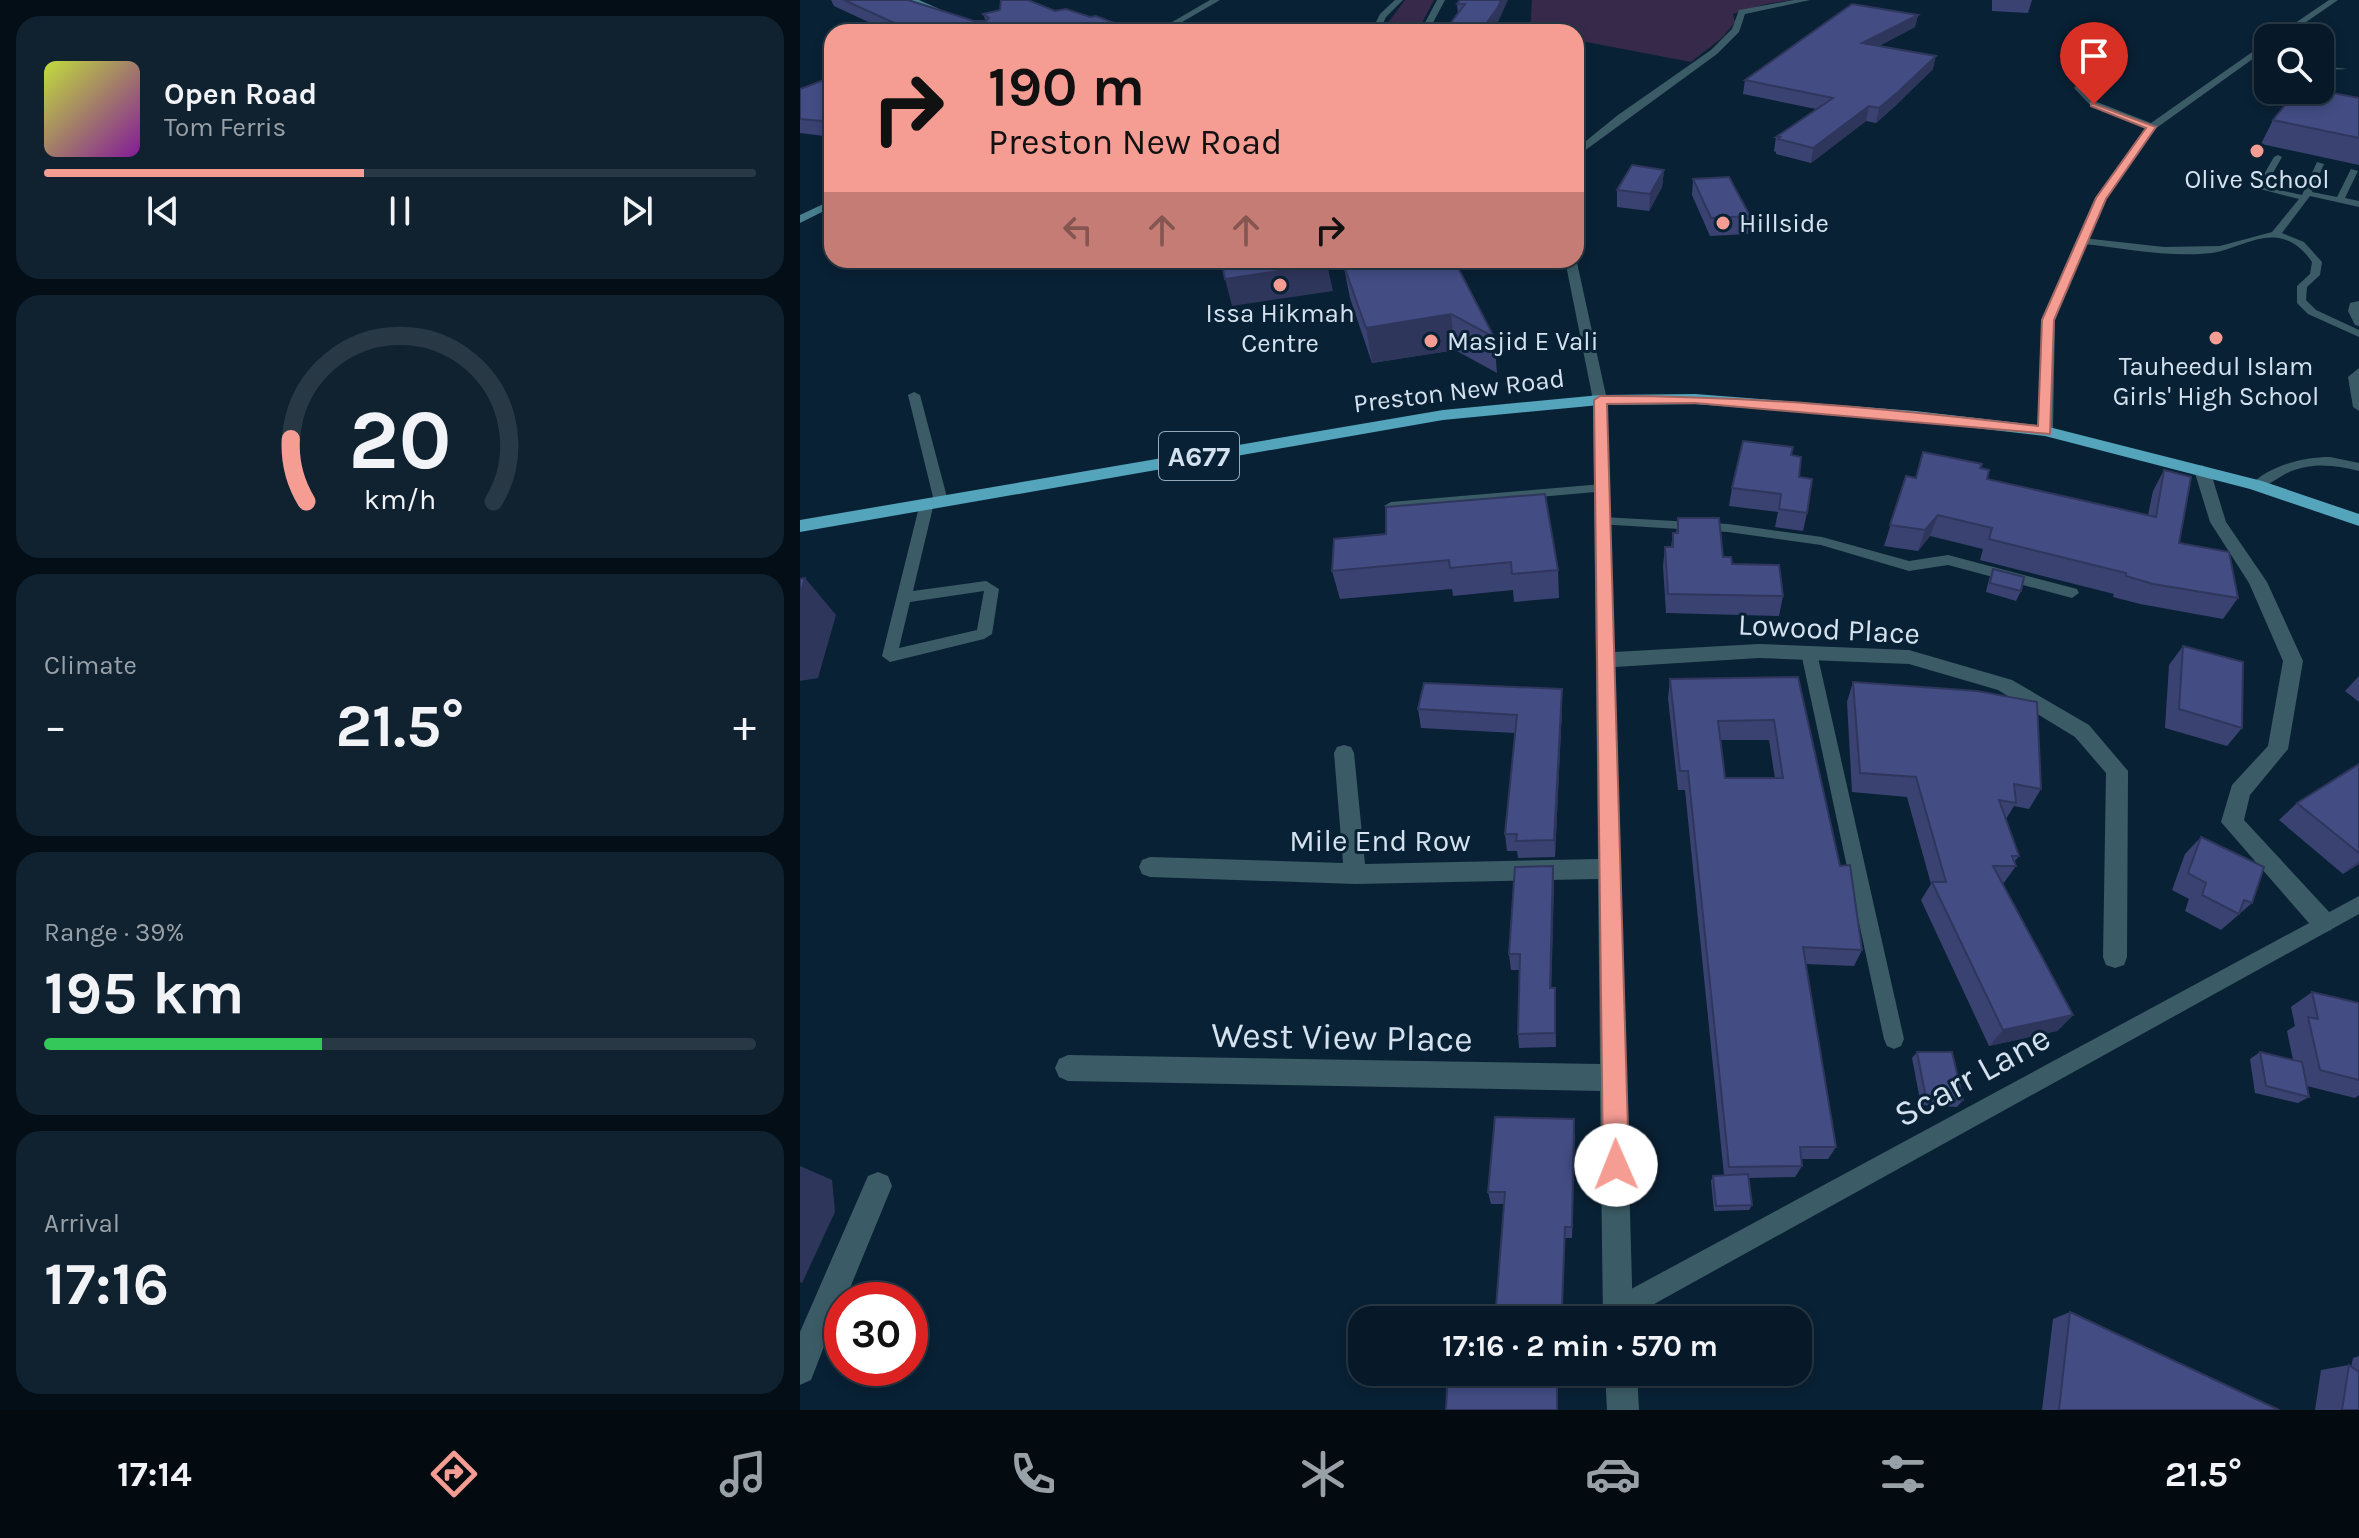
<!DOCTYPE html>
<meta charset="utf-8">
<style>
body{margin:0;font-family:Karla,sans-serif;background:#102230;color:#f1f3f6;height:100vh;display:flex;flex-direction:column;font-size:30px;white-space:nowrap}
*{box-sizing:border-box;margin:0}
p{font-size:26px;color:#98a0a8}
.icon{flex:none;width:44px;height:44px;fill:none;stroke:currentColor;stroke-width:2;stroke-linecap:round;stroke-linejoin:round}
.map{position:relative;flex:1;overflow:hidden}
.panel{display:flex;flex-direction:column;gap:16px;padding:16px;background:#040e16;width:800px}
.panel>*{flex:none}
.hud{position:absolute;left:24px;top:24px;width:760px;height:244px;border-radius:24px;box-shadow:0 4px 12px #0003,0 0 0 2px #283845;background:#f59c93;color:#111;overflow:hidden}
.buttons{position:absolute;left:1454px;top:24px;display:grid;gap:16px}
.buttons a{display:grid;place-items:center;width:80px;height:80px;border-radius:16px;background:#071928;box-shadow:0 4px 12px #0003,0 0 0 2px #283845;font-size:40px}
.speed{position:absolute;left:24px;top:1282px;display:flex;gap:16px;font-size:40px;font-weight:700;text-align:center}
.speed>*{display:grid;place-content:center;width:104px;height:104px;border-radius:50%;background:#071928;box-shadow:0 4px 12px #0003,0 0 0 2px #283845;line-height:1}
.speed .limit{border:12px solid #d22;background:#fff;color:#111}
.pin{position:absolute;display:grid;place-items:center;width:68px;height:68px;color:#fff;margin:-82px -34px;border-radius:50% 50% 50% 0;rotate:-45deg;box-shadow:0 0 8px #0007}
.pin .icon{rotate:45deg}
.me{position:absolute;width:88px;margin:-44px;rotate:359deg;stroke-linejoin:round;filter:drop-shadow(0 0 6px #0008)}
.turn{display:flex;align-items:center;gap:28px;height:168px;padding:0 32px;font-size:36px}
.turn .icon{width:104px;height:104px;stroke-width:2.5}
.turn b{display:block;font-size:56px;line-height:68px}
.lanes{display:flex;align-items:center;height:76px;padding:0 32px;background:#0003;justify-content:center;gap:40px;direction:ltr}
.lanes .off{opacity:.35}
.big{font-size:60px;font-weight:700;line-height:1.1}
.panel .tile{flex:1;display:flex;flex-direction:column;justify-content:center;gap:12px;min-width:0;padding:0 28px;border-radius:24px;background:#102230}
.panel .dial{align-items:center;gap:0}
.dial svg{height:208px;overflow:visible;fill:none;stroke:#283845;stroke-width:7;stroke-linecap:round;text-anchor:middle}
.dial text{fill:#f1f3f6;stroke:none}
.song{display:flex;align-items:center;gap:24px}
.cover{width:96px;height:96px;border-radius:12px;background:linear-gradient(135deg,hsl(70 70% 55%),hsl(290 70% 35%))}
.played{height:8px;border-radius:4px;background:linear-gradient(90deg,#f59c93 45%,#283845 45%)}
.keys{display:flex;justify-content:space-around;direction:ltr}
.heat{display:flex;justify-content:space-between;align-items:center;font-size:44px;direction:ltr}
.charge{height:12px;border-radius:6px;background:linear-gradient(90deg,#34c759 39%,#283845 0)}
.trip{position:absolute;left:548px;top:1306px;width:464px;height:80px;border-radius:24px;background:#071928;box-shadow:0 4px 12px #0003,0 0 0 2px #283845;font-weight:700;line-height:80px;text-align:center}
.menu{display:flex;height:128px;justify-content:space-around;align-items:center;background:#030a10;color:#98a0a8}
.menu .icon{width:56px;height:56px}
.menu .current{color:#f59c93}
.menu b{font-size:36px;color:#f1f3f6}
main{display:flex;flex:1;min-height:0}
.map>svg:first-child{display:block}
.green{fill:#37294a}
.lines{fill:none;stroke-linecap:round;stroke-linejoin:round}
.service{fill:#3b5c66;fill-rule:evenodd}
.minor{fill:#3b5c66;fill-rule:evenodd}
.secondary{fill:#487e8e;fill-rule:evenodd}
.trunk{fill:#54a4bb;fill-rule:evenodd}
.wall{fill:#3a4272;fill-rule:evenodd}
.shaded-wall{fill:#2f365c}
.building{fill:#434d84;stroke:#2f365c;stroke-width:2;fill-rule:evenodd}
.route{fill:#f59c93;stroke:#9f6560;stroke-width:2}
.poi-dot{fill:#f59c93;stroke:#092135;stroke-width:3}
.labels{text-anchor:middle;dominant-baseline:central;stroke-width:6;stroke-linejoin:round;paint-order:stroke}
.far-poi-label{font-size:26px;fill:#d4e2f0;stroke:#092135}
.far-street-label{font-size:26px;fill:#d4e2f0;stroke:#092135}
.shield{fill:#092135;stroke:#97a8b8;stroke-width:2}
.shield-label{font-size:28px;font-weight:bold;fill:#d4e2f0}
.street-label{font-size:30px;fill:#d4e2f0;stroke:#092135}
.near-street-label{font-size:36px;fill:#d4e2f0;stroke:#092135}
</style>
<main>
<section class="panel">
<div class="tile">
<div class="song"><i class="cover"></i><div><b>Open Road</b><p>Tom Ferris</p></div></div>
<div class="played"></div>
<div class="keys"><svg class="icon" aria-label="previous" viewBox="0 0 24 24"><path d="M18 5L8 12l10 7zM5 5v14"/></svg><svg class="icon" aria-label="pause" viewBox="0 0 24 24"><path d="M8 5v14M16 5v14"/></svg><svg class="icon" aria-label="next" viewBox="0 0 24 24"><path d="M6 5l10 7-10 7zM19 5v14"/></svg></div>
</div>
<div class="tile dial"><svg viewBox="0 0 100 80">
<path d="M14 69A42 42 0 1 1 86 69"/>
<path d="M14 69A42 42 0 0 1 8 45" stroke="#f59c93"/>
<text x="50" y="56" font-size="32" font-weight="700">20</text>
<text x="50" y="72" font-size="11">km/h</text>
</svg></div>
<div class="tile"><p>Climate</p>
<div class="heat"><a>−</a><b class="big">21.5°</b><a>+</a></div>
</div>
<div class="tile"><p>Range · 39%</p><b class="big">195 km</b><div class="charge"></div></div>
<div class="tile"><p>Arrival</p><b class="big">17:16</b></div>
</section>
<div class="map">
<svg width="1559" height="1410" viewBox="0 0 1559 1410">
<rect width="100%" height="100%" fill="#092135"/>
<g class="green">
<polygon points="605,0 634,0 617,32 581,32"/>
<polygon points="732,0 993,0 966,4 933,14 935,22 923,37 891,62 776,40 776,32 730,32"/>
</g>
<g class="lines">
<g class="service">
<polygon points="1520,66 1548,69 1520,70"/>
<path d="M1478 155 1482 157 1465 187 1502 195 1517 162 1524 164 1512 192 1537 197 1551 169 1558 171 1545 198 1559 201V207L1510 196 1482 233 1504 242 1522 262 1520 275 1507 287 1506 300 1516 310 1559 330V337L1508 314 1497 303V286L1510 274 1512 262C1504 250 1493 240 1478 238 1455 235 1434 250 1412 253 1369 258 1325 248 1283 244L1278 241 1283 238 1364 247 1420 246 1472 232 1499 199 1456 188 1474 157Z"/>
<polygon points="1559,301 1559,326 1555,325 1548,311 1550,303"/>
<polygon points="1559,368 1559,411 1553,407 1548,377"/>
<polygon points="114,392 120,395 148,501 141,505 134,501 108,395"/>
<path d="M1530 457 1559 463V471C1534 465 1512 462 1487 473 1476 479 1464 489 1451 488L1450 485C1470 466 1502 457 1530 457Z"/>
<polygon points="802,484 808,488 807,491 591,510 584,506 591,502"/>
<path d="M127 499 134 503 113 591 186 581 199 589 192 634 184 639 90 662 82 656 120 503ZM184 591 177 630 99 648 110 602Z"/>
<polygon points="803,517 928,524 1022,537 1109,561 1148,555 1277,589 1279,593 1272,598 1148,565 1109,571 1021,545 928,532 798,524 798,518"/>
<polygon points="1009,647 1017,653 1104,1039 1101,1046 1094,1049 1087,1046 1084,1039 1001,653"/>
<polygon points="1559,896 1559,914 827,1319 809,1319 806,1310 809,1301"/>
</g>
<g class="minor">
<polygon points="410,0 420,0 365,32 355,32"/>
<polygon points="595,0 603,0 586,17 579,32 571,32 580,14"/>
<polygon points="637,0 645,0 628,32 620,32"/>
<polygon points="994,0 1010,0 945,14 939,32 917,54 776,157 776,149 818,115 911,50 932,29 939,10"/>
<polygon points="1529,0 1538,0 1483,38 1473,38"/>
<polygon points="1468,41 1468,48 1355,129 1306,198 1255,320 1253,431 1250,434 1240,434 1241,320 1295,198 1346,128 1291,106 1274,88 1313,45 1319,45 1284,88 1297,102 1351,123"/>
<polygon points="776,258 807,400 814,652 959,644 1109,650 1212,680 1289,725 1328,771 1327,957 1324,965 1315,968 1306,965 1303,957 1306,773 1275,737 1198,690 1109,664 959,658 815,667 833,1320 803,1320 800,1091 268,1081 259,1077 255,1068 259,1059 268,1055 800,1064 798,879 555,884 350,877 342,874 339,867 342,860 350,857 543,863 534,753 537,747 544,745 551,747 554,753 565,864 798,859 793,400 765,260"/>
<polygon points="1402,465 1410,470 1426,522 1467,582 1503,661 1488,749 1450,795 1444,820 1531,914 1535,922 1531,930 1523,933 1515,930 1421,822 1432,785 1468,746 1483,661 1449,583 1410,522 1394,470"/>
<polygon points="78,1172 88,1176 92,1186 45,1300 42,1300 11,1380 0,1385 0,1332 68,1176"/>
<polygon points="805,1372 837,1372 839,1410 807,1410"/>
</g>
<g class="secondary">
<polygon points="108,0 119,0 191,32 180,32"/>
<polygon points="32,200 32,207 0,223 0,215"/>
</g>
<polygon class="trunk" points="895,394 1115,411 1245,426 1462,481 1559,514 1559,526 1450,489 1245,436 1115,421 895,404 800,405 643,420 0,532 0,520 643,410 800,395"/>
</g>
<g class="wall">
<polygon points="31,0 108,0 174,21 186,21 183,14 255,11 290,17 338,32 90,32 34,6"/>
<polygon points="660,0 699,20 691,32 644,32 658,14 657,4"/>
<polygon points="1192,0 1232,0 1228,13 1192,11"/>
<polygon points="1118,15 1115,27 1079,46 1133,69 1095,106 1076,123 1066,121 1011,163 976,154 976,152 974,151 976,137 1016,109 943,94 945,80"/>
<polygon points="32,77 32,137 0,133 0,89"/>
<polygon points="1559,98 1559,165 1461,144 1473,120"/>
<polygon points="864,170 862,187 849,211 817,207 817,190"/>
<polygon points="893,179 950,216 948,234 910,236 892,195"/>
<polygon points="566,260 694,337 697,373 655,350 572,363 550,298 543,263"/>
<polygon points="991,455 999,477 1007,513 1003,531 975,527 978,512 929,506 932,488"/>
<polygon points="1180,468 1187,479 1348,515 1353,491 1364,470 1379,543 1438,598 1423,619 1340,604 1313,597 1314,594 1180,560 1183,549 1130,536 1118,551 1084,546 1106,476 1115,478"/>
<polygon points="878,518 932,564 983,596 979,616 866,613 863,566 865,547 871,547 873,533 876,533"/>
<polygon points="586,534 758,570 759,598 714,602 713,590 653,596 652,589 540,599 532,571"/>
<polygon points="1193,569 1221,591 1216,601 1186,592 1189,579"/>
<polygon points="1383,646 1442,728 1427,746 1365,728 1369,665"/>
<polygon points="1559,676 1559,702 1545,691"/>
<path d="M998 677 1040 866 1062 950 1054 966 1006 964 1036 1147 1028 1159H1001L1002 1166 995 1177 948 1178 952 1205 949 1210 914 1211 911 1181 913 1176 924 1175 885 790H878L868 698 870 679ZM920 740H969L975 778H925Z"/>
<polygon points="1053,682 1241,789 1229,809 1214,806 1206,819 1219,856 1214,862 1216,866 1203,884 1273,1015 1257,1031 1189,1046 1121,900 1131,884 1107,797 1052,792 1047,702"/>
<polygon points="762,708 755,857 718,858 717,851 707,851 705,834 715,733 621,728 618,709"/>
<polygon points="1559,764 1559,864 1543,874 1479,820 1497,803"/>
<polygon points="1401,837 1452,903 1421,930 1385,911 1389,899 1372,890 1385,854"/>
<polygon points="754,883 751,988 755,988 756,1047 719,1048 718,1034 720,970 711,970 709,954"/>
<polygon points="1512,992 1559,1003 1559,1095 1555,1098 1507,1086 1509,1097 1498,1103 1455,1093 1450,1059 1460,1052 1493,1060 1487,1031 1495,1026 1491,1007"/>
<polygon points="1117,1052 1163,1100 1157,1107 1121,1105 1112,1058"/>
<polygon points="775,1133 772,1238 765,1238 762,1315 759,1315 704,1204 691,1204 688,1192"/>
<polygon points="1270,1312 1479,1410 1242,1410 1253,1319"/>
<polygon points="1559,1356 1559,1410 1515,1410 1521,1370 1549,1365 1551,1367 1553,1358"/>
</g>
<g class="shaded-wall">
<polygon points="701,0 708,0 699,20 691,32 680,32"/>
<polygon points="1118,15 1115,27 1059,56 1062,43"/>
<polygon points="1136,56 1133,69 1095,106 1076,123 1079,108"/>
<polygon points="1069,106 1066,121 1011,163 1013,148"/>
<polygon points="864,170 862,187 849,211 850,194"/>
<polygon points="527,264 533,291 432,306 425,279"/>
<polygon points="651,314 655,350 572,363 566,328"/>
<polygon points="1138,515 1130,536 1118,551 1125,530"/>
<polygon points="5,578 36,615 18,678 0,681 0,594"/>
<polygon points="762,689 762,708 755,857 754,840"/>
<polygon points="1559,861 1559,864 1543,874"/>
<polygon points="753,866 754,883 751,1002 750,988"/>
<polygon points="1273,1015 1257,1031 1189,1046 1203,1030"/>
<polygon points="0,1166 32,1180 35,1212 2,1283 0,1282"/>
</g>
<g class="building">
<polygon points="44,0 108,0 174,21 186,21 189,18 183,14 200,10 201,0 228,0 255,11 266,9 290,17 296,16 338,32 114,32"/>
<polygon points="660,0 701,0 698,7 680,32 644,32 665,4 657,4"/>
<polygon points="1052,4 1118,15 1062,43 1136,56 1098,92 1079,108 1069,106 1013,148 978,139 980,137 976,137 1033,98 945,80"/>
<polygon points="32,77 32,122 0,119 0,89"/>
<polygon points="1497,90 1517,90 1559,98 1559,138 1473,120"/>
<polygon points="832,165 864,170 850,194 817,190"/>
<polygon points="929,177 950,216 911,218 893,179"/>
<polygon points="421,260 526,260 527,264 425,279"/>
<polygon points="566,260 654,260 694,337 651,314 566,328 543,263"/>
<polygon points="943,441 993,447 991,455 1001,457 999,477 1012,479 1007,513 979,509 981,494 932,488"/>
<polygon points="1123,452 1182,464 1180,468 1189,470 1187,479 1356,517 1364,470 1391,477 1379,543 1429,552 1438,598 1353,584 1326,576 1326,573 1189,539 1192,528 1138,515 1125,530 1090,525 1106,476 1116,478"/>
<polygon points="745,494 758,570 712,574 711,562 650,568 649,560 532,571 534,539 586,534 586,507"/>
<polygon points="878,518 919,518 923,557 931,557 932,564 979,565 983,596 868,594 865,547 873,547 873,533 878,533"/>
<polygon points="1193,569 1224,577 1221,591 1190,583"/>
<polygon points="5,578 0,594 0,579"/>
<polygon points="1383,646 1443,662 1442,728 1379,709"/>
<path d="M998 677 1040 866 1050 865 1062 950 1003 947 1036 1147H1000L1002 1166 929 1167 888 771H880L870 679ZM974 720 983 778H925L918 721Z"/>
<polygon points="1053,682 1177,691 1237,702 1241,789 1214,784 1216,803 1199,800 1219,856 1212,856 1216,866 1193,866 1273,1015 1203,1030 1132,882 1146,882 1116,777 1060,773"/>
<polygon points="624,683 762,689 754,840 716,841 717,834 705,834 717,715 618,709"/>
<polygon points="1559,764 1559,853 1497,803"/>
<polygon points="1401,837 1464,867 1452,903 1444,900 1439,914 1402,895 1406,883 1388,873"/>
<polygon points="753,866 750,988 755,988 755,1033 718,1034 720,954 709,954 715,867"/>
<polygon points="1512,992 1559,1003 1559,1080 1520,1070 1508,1017 1518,1019"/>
<polygon points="1117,1052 1152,1052 1163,1100 1126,1098"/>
<polygon points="1460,1052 1502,1062 1509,1097 1466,1086"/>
<polygon points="695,1117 774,1119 772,1227 765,1227 762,1307 758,1307 758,1320 695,1320 705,1192 688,1192"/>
<polygon points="948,1174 952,1205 916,1206 913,1176"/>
<polygon points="1270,1312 1479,1410 1259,1410"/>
<polygon points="1549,1365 1559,1372 1559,1410 1542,1410"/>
<polygon points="648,1372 757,1372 757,1410 646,1410"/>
</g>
<path class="route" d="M1291 103 1356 127 1306 199 1254 320 1250 434 895 403 807 404 829 1165 825 1174 816 1178 807 1174 803 1165 794 400 800 396C947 395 1093 409 1238 426L1242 320 1296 198 1346 128 1291 106Z"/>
<g class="poi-dot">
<circle cx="1457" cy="151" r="8"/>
<circle cx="923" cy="223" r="8"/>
<circle cx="480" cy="285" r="8"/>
<circle cx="1416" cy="338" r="8"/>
<circle cx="631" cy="341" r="8"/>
</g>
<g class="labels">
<g class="far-poi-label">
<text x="1457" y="179">Olive School</text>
<text x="939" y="223" text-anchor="start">Hillside</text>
<text x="480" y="313">Issa Hikmah<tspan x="480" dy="30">Centre</tspan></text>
<text x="647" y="341" text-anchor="start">Masjid E Vali</text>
<text x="1416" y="366">Tauheedul Islam<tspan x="1416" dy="30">Girls' High School</tspan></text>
</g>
<g class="far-street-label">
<text transform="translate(659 391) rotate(-7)">Preston New Road</text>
</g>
<rect class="shield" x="359" y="432" width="80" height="48" rx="6"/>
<g class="shield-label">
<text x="399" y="456">A677</text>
</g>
<g class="street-label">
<text transform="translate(1029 629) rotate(3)">Lowood Place</text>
<text x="580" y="841">Mile End Row</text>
</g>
<g class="near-street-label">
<text transform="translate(542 1037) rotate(1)">West View Place</text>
<text transform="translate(1172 1076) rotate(-29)">Scarr Lane</text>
</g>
</g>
</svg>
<div class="buttons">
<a><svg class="icon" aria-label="search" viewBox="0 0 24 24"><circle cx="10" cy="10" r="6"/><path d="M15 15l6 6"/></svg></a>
</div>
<div class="speed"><div class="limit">30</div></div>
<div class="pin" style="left:1294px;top:104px;background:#d93025"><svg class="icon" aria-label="arrive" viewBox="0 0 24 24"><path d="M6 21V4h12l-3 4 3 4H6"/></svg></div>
<svg class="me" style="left:816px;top:1165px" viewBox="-20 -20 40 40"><circle r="19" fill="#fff"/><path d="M0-13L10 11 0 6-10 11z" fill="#f59c93"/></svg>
<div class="trip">17:16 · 2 min · 570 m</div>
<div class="hud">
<div class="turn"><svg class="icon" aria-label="right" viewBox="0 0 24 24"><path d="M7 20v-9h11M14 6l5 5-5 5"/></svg><div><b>190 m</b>Preston New Road</div></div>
<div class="lanes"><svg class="icon off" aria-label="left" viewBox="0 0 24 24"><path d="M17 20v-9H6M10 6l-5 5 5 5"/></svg><svg class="icon off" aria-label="ahead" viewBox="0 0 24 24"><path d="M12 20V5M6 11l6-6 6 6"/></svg><svg class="icon off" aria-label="ahead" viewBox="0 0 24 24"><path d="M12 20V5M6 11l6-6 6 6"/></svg><svg class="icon" aria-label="right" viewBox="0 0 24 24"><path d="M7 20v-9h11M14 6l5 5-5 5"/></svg></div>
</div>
</div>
</main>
<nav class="menu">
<b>17:14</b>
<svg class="icon current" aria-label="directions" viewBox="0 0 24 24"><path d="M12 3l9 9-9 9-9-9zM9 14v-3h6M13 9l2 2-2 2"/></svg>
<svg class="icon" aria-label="music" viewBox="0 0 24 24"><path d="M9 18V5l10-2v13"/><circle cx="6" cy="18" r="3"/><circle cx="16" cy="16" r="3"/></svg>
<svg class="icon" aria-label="phone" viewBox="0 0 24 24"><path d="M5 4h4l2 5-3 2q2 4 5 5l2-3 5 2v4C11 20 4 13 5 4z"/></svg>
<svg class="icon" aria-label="climate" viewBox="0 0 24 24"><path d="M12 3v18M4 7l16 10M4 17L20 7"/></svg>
<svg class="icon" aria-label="car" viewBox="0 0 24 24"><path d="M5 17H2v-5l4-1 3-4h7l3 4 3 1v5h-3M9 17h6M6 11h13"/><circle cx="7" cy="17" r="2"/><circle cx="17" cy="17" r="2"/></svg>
<svg class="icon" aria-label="filters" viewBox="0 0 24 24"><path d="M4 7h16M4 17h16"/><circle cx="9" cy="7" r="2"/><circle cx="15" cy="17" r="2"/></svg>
<b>21.5°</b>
</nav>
